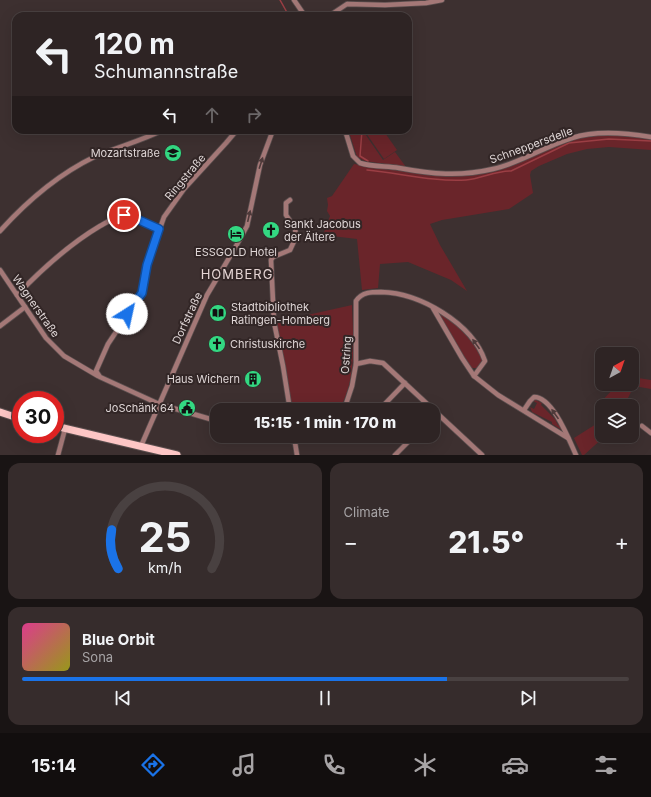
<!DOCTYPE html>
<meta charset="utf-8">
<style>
body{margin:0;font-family:Inter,sans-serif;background:#362c2c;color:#f1f3f6;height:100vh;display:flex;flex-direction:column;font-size:15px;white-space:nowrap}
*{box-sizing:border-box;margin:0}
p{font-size:13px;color:#a7a4a6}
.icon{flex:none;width:22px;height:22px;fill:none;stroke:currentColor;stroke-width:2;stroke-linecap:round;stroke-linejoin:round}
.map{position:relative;height:455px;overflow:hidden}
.panel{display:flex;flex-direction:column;gap:8px;padding:8px;background:#191414;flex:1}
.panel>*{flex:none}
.guide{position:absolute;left:12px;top:12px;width:400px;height:122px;border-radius:12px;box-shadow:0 4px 16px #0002,0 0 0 1px #494141;background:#2e2424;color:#f1f3f6;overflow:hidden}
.needle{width:26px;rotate:40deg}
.tools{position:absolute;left:595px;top:347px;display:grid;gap:8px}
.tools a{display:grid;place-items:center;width:44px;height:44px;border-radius:8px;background:#2e2424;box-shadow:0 4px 16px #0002,0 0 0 1px #494141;font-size:20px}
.speed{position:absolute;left:12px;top:391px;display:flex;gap:8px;font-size:20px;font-weight:700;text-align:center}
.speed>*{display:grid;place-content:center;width:52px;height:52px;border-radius:50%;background:#2e2424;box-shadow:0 4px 16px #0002,0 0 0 1px #494141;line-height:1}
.speed .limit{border:6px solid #d22;background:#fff;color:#111}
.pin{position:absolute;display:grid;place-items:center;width:34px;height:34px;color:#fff;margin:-17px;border:2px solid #fff;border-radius:50%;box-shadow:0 1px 4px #0007}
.me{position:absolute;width:44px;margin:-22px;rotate:35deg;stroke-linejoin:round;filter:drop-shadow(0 0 3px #0008)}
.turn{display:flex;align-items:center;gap:14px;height:84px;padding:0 16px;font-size:18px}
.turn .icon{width:52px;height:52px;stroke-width:2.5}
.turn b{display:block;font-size:28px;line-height:34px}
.lanes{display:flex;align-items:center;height:38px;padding:0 16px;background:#0003;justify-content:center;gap:20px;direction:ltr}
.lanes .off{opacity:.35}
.big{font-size:30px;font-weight:800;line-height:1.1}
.panel .card{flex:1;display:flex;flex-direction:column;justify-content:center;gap:6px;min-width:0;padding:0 14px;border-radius:12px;background:#362c2c}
.panel .dial{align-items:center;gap:0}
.dial svg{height:104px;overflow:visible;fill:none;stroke:#494141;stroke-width:7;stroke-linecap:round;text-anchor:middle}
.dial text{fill:#f1f3f6;stroke:none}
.song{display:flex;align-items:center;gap:12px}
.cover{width:48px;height:48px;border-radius:6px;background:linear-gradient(135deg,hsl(330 70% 55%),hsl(60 70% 35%))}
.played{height:4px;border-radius:2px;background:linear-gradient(90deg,#1a73e8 70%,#494141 70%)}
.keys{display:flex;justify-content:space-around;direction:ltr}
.heat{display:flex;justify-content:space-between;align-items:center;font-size:22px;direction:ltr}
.panel .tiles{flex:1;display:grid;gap:8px;grid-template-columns:1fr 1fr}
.card:last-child{grid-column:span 2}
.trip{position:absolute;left:210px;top:403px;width:230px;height:40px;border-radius:12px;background:#2e2424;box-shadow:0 4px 16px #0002,0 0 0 1px #494141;font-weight:800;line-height:40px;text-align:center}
.dock{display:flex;height:64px;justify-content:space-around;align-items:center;background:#120e0e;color:#a7a4a6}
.dock .icon{width:28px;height:28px}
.dock .selected{color:#1a73e8}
.dock b{font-size:18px;color:#f1f3f6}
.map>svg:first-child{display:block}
.green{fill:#6a252a}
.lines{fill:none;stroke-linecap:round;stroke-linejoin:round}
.stream{stroke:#9b3e44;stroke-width:1.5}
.street-casing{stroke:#5a4e4e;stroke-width:6}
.primary-casing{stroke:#5a4e4e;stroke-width:9}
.street{stroke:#a47877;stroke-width:4.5}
.primary{stroke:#fdc6c5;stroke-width:7}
.oneway{fill:#4e3a3a}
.route-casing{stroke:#114b97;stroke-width:10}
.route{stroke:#1a73e8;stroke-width:7}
.labels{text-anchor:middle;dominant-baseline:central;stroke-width:4;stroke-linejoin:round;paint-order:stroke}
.street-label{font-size:11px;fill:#dfd6d6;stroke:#322626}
.poi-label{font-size:11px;fill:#dfd6d6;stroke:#322626;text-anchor:end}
.quarter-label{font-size:13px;letter-spacing:1px;fill:#e5d5d4;stroke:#322626}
</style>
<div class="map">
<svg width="651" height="455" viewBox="0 0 651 455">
<rect width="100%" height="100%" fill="#3d3030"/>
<g class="green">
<polygon points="371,130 383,130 397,150 384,159 366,133"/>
<polygon points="363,131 383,160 395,152 406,167 365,161 357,157 349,132"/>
<polygon points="607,135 651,138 651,150 609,147 587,149 567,154 539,166 531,171 530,175 533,193 509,209 442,220 430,224 440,245 467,291 451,280 408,262 380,264 378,288 362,290 357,239 323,235 330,216 327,211 328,205 327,198 332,196 354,164 425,174 478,173 567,141 590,136"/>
<path d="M352 305C353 336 357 374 343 402L310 410H293L276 322Z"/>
<path d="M438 312C457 320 470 340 482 356L483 362 477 368H471L468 366Z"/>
<polygon points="632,377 651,380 651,389 634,386 624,406 602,406 602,436 605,436 584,455 582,455 574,438 601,421 594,409 618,384 632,384"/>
<polygon points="534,399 542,403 541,405 555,419 558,425 560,425 563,431 552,424 552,422 532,412 530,407 534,409 537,403 533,401"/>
</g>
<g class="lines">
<g class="stream">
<polyline points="280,0 289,16"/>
<polyline points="362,130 360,156 368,161"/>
<path d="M367 170C400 173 433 182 466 180 480 179 498 170 511 171L569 143 609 139 651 141"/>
</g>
<g class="street-casing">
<g id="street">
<polyline points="294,0 305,16"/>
<polyline points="329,16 347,4 385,5 426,3 442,0"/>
<path d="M345 130 353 156 360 163C372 167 386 166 399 168 432 174 459 177 493 169 521 163 545 146 572 138 596 130 627 133 651 137"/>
<path d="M0 231C28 200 57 175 94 157 117 147 141 141 163 130"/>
<polyline points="0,270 46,338 64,356 98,376"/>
<path d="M17 295C42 269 68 245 100 226 109 221 118 215 128 215L159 229"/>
<polyline points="433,308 462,358 474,376 498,395 568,438"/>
<polyline points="0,326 25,307"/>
<polyline points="356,364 370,361 383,363 482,455"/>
<polyline points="346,408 354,410"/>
<polyline points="290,410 283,366 274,322 271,260 273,257 290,250 296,237 295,228 286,215 286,203 290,200"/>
<path d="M344 410 352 386 356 364V301C362 292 371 292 381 292 420 293 472 323 485 361L474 376"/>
<polyline points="379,410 405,383"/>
<path d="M524 410 530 401 534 397C553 397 569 440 576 455"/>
<polyline points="217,421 159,404 100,377 96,371 108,344 142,293 147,265 164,217 184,189 226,143 237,130"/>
<polyline points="642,426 651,433"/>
<polyline points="271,436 295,442 313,436"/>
<polyline points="294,436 297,455"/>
<polyline points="141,446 207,295 235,248 247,226 260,165 273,130"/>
<polyline points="58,455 65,429"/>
<polyline points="395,455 414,436"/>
</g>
</g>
<g class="primary-casing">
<g id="primary">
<polyline points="0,412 21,419"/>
<polyline points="55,426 177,455"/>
</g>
</g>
<use href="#street" class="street"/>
<use href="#primary" class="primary"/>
</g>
<defs><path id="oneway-solid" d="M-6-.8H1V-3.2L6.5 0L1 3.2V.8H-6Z"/></defs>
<g class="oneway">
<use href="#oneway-solid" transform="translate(261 163) rotate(-72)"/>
<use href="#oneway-solid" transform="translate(249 216) rotate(-77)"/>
<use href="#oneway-solid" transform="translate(476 344) rotate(-126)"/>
<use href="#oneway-solid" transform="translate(555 414) rotate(-125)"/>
</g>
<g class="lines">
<g class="route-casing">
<polyline id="route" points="124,215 128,215 159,229 147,265 142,293 127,314"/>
</g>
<use href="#route" class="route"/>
</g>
<defs>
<g id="school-disc" transform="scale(0.9)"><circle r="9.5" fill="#33d882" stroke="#322626"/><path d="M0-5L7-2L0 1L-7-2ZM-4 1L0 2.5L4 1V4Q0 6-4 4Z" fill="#111"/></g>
<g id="church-disc" transform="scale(0.9)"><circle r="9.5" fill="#33d882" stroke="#322626"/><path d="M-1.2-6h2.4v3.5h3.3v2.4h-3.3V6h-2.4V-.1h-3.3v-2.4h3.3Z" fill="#111"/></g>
<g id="hotel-disc" transform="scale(0.9)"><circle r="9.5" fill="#33d882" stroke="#322626"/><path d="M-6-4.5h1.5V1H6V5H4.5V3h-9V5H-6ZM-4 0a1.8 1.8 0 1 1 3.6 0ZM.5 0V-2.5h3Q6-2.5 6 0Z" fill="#111"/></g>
<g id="library-disc" transform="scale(0.9)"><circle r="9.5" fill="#33d882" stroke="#322626"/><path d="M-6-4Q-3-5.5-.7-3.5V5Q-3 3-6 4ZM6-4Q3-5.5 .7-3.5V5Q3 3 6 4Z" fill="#111"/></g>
<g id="building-disc" transform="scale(0.9)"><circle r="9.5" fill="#33d882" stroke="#322626"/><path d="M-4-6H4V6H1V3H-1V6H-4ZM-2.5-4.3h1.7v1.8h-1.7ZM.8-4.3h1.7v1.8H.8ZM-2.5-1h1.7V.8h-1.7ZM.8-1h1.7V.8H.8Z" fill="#111"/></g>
<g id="civic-disc" transform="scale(0.9)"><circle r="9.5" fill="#33d882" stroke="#322626"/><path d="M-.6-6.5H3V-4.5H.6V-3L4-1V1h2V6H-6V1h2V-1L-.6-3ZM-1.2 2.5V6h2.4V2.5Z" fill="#111"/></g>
</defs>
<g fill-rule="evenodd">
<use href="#school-disc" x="173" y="153"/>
<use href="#church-disc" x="271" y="230"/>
<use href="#hotel-disc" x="236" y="234"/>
<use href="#library-disc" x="218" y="313"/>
<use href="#church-disc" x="217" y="344"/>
<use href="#building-disc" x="253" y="379"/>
<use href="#civic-disc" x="187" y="408"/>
</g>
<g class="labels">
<g class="street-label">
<text transform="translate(531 145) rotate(-20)">Schneppersdelle</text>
<text transform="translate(185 177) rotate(-50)">Ringstraße</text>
<text transform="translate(36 306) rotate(55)">Wagnerstraße</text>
<text transform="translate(187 318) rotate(-65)">Dorfstraße</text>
<text transform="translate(346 355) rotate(-86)">Ostring</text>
</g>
<g class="poi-label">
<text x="160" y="153">Mozartstraße</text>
<text x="284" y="224" text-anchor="start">Sankt Jacobus<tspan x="284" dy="13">der Ältere</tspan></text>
<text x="236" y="252" text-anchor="middle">ESSGOLD Hotel</text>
<text x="231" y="307" text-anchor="start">Stadtbibliothek<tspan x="231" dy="13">Ratingen-Homberg</tspan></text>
<text x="230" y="344" text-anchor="start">Christuskirche</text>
<text x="240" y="379">Haus Wichern</text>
<text x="174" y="408">JoSchänk 64</text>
</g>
<g class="quarter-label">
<text x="237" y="274">HOMBERG</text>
</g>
</g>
</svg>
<div class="tools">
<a><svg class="needle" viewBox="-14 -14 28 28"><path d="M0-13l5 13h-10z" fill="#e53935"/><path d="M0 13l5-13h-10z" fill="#a7a4a6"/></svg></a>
<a><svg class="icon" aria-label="layers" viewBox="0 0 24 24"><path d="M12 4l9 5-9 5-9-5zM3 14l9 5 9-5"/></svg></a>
</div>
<div class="speed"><div class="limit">30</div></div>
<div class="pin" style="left:124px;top:215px;background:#d93025"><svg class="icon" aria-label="arrive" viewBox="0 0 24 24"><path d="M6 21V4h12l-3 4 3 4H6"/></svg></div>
<svg class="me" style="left:127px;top:314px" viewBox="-20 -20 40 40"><circle r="19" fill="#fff"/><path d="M0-13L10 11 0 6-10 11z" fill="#1a73e8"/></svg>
<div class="trip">15:15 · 1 min · 170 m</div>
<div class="guide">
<div class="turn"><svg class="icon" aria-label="left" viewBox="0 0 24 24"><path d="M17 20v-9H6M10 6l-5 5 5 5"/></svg><div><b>120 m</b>Schumannstraße</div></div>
<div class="lanes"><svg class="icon" aria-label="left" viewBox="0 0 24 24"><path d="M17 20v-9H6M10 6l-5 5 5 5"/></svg><svg class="icon off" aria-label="ahead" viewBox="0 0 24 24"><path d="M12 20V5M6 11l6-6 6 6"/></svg><svg class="icon off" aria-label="right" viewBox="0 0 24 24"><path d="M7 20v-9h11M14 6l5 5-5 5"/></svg></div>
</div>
</div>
<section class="panel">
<div class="tiles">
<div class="card dial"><svg viewBox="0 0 100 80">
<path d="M14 69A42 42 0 1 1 86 69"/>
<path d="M14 69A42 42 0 0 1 9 39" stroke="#1a73e8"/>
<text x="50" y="56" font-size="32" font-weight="700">25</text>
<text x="50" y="72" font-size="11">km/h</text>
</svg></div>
<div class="card"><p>Climate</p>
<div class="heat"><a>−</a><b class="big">21.5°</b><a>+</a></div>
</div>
<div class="card">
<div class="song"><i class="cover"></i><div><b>Blue Orbit</b><p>Sona</p></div></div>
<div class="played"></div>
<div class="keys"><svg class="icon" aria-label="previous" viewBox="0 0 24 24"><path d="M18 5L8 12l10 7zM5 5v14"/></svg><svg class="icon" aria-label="pause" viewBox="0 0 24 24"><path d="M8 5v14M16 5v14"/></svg><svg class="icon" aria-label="next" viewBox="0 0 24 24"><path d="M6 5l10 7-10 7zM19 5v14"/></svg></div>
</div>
</div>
</section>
<nav class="dock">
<b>15:14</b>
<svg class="icon selected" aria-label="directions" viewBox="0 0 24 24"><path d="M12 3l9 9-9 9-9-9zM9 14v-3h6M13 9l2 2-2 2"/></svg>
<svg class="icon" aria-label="music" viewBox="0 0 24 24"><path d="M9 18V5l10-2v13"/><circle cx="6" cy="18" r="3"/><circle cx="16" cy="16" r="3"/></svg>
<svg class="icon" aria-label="phone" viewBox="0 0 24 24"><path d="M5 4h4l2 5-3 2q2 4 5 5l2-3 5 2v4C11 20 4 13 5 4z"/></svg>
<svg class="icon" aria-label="climate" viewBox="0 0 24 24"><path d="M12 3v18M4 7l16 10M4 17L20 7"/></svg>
<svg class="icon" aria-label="car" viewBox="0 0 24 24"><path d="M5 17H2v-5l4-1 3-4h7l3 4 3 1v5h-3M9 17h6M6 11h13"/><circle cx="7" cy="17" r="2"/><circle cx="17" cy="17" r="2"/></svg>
<svg class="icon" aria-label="filters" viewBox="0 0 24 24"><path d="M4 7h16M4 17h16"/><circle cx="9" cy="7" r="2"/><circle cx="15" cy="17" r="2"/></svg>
</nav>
